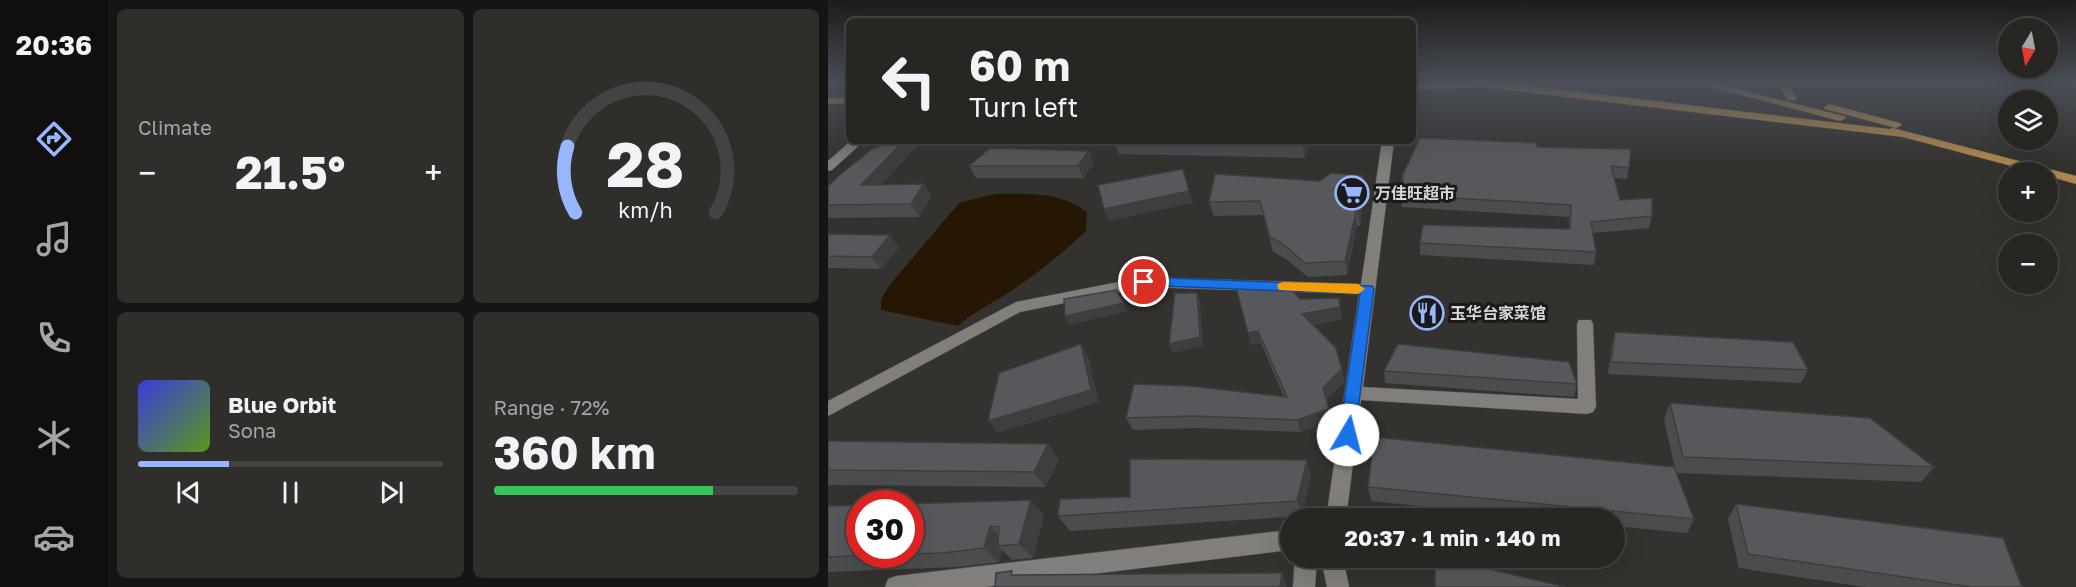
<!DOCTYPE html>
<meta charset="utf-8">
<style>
body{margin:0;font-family:"Golos Text","Noto Sans SC",sans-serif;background:#2f2e2b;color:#f1f3f6;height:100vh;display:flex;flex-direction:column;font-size:22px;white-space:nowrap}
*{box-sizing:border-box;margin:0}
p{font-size:20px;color:#a4a5a6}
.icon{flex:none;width:33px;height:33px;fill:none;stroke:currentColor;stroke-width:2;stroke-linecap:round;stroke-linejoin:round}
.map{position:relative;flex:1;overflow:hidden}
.drawer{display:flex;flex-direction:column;gap:9px;padding:9px;background:#151513;width:720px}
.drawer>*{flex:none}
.top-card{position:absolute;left:18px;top:18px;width:570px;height:126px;border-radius:9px;box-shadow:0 6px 24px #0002,0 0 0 2px #434341;background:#272623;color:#f1f3f6;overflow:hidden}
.needle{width:39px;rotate:190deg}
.buttons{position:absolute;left:1170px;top:18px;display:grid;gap:12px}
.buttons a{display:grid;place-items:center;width:60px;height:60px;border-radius:50%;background:#272623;box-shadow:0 6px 24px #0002,0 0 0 2px #434341;font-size:30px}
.speed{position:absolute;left:18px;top:490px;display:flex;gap:12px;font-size:30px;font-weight:700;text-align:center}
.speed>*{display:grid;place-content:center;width:78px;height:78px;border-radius:50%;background:#272623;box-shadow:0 6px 24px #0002,0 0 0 2px #434341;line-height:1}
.speed .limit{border:9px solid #d22;background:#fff;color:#111}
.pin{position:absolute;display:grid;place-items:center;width:51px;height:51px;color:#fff;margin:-26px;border:3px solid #fff;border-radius:50%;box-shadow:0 2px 6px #0007}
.me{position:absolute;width:66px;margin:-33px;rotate:8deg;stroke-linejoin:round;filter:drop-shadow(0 0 4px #0008)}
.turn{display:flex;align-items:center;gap:21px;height:126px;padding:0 24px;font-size:27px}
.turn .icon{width:78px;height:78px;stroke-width:2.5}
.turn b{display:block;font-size:42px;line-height:51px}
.big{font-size:45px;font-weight:700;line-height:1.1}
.drawer .card{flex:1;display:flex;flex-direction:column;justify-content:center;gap:9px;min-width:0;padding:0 21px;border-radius:9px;background:#2f2e2b}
.drawer .dial{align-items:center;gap:0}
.dial svg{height:156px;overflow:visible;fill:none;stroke:#434341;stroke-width:7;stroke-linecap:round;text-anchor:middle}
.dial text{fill:#f1f3f6;stroke:none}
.song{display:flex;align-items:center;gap:18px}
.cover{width:72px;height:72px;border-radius:9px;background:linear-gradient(135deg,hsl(240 70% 55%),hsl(90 70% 35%))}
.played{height:6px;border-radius:3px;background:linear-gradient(90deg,#98b6fd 30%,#434341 30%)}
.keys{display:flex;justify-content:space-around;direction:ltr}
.heat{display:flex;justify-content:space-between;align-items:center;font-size:33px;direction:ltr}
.charge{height:9px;border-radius:4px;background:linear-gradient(90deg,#34c759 72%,#434341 0)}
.drawer .tiles{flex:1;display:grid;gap:9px;grid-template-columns:repeat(2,1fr)}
.trip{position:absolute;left:452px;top:508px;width:345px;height:60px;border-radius:30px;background:#272623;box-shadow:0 6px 24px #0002,0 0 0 2px #434341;font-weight:700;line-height:60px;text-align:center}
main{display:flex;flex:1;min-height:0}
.tabs{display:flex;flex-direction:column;width:108px;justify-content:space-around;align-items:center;background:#100f0e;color:#a4a5a6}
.tabs .icon{width:42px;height:42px}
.tabs .current{color:#98b6fd}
.tabs b{font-size:27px;color:#f1f3f6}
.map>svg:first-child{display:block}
.water{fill:#261704}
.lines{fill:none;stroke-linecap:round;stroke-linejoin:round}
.minor-casing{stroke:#514f4c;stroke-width:1}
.primary-casing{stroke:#514f4c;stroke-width:1}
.minor{fill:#817e7b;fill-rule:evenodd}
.primary{fill:#b0884f;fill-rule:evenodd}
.wall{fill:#4a4c4e}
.shaded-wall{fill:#3c3e40}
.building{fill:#56585b;stroke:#3c3e40;stroke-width:1.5}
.route{fill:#1a73e8;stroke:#114b97;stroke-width:1.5}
.slow{fill:#f59e0b}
.labels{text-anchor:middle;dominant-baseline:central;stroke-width:6;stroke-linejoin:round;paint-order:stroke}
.poi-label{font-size:16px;font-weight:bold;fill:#d9d7d5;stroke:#1b1a19;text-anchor:start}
</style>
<main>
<nav class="tabs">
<b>20:36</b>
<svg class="icon current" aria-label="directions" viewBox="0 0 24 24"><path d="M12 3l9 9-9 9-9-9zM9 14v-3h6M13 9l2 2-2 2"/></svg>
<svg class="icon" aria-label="music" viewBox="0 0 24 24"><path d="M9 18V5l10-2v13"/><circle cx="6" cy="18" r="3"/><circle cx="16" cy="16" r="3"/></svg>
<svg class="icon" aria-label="phone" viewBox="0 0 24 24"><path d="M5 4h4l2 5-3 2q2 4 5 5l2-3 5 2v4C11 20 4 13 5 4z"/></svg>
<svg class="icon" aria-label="climate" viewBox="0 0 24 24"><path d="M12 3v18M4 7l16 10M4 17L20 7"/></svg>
<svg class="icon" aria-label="car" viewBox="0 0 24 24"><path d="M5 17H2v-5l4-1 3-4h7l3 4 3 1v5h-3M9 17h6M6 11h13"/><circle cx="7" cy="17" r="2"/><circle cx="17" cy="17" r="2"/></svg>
</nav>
<section class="drawer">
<div class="tiles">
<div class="card"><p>Climate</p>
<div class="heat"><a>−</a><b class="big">21.5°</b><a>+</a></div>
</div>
<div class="card dial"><svg viewBox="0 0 100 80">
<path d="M14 69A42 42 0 1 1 86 69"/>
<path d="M14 69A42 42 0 0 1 10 35" stroke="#98b6fd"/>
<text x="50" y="56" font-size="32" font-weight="700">28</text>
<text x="50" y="72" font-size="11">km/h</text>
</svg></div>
<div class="card">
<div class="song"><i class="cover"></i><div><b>Blue Orbit</b><p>Sona</p></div></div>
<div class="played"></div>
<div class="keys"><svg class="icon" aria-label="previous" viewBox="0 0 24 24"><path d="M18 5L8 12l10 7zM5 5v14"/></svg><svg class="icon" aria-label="pause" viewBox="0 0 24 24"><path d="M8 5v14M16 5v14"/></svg><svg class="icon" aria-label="next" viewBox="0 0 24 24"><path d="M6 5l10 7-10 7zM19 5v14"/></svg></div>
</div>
<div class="card"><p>Range · 72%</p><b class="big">360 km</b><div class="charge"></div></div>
</div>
</section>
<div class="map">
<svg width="1248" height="587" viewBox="0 0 1248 587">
<rect width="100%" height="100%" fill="#34322f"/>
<path class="water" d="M166 194C197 194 234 191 259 213L258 231C233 255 206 276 177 295 160 305 145 313 130 326L53 310V299L61 286 131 203Z"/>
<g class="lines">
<g class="minor-casing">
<g id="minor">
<polygon points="23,141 36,141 4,170 0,171 0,161"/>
<polygon points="554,141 566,141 535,387 750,399 749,324 751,320 763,320 765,324 768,407 765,412 759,414 533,400 518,519 498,519 531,294 316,287 192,312 0,416 0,401 188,302 316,277 533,284"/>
<polygon points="462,530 462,550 157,587 57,587 60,579 68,576"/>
<polygon points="467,558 489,558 487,587 465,587"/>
<polygon points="493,558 515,558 521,587 499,587"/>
</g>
</g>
<g class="primary-casing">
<g id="primary">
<polygon points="632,82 670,82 1061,129 1065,128 1248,176 1248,184 1220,176 1220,172 1206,172 1075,137 654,87 585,90 585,84"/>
<polygon points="865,82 881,82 1016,116 1018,118 1012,121"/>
<polygon points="948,82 958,82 969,98 968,100 960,100"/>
<polygon points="21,97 21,103 0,104 0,98"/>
<polygon points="1001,104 1072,123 1074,125 1068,128 997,109 996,107"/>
</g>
</g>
<use href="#minor" class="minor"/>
<use href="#primary" class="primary"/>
</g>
<g class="wall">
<polygon points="0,82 21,82 21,86 0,87"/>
<polygon points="286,141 481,141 477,158 291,154"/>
<polygon points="88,147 53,185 103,196 91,217 0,218 0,186"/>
<polygon points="709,147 801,168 799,179 786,178 792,200 824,216 821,228 765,233 768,252 766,265 592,255 592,243 741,229 741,217 574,207 573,195"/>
<polygon points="261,151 266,163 255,178 148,178 141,166"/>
<polygon points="535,176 536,190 532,226 529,226 519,275 480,277 458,259 445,252 435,215 386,216 381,202"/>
<polygon points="0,234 71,247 53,269 0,268"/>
<polygon points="472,299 514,319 485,325 514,369 516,382 498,400 503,421 472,432 369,428 305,430 298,418 456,397 433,343 423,345 420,333"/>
<polygon points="787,332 980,370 973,383 780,374 784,344"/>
<polygon points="556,371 749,384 746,397 557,383"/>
<polygon points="842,403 1106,467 1093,482 848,473 836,419"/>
<polygon points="0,441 220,444 231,460 217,487 0,485"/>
<polygon points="483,475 474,516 242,531 230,516 302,497"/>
<polygon points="540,487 866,519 859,533 786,526 786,519 717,519 543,501"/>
<polygon points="82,504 216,515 205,558 184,560 174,550 171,562 130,567 0,572 0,506 32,555 82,555"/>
<polygon points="908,504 1194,587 1037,587 911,568 900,519"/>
</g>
<g class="shaded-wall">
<polygon points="76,141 85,141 88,147 42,197 33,185"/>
<polygon points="475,141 481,141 477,158 474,143"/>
<polygon points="261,151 266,163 255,178 250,166"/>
<polygon points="355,169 365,203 281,221 276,209"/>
<polygon points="535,176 536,190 532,226 530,212"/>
<polygon points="96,184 103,196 91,217 83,204"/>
<polygon points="528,212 529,226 519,275 517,261"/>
<polygon points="62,235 71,247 53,269 44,257"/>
<polygon points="369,293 372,301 375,346 345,353 341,344"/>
<polygon points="511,298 514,319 477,326 474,314"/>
<polygon points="296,303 300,311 241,325 237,316"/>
<polygon points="430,331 433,343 423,345 420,333"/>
<polygon points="253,344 260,356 271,402 170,433 160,421"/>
<polygon points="514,369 516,382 497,401 495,388"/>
<polygon points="501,409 503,421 472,432 469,420"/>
<polygon points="220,444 231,460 217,487 206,472"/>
<polygon points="479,460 483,475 474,516 469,501"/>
<polygon points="203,500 216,515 205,558 191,544"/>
<polygon points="162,526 176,540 170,546 174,550 171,562 156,548"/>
<polygon points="454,573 459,587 452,587"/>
</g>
<g class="building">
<polygon points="592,138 709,143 709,147 803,149 801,168 783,166 792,200 824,198 824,216 763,222 768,252 592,243 595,225 742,229 743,205 573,195 575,174"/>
<polygon points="66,141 76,141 33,185 96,184 83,204 0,205 0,186 13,174 44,149"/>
<polygon points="371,141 475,141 474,143"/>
<polygon points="162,148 261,151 250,166 141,166"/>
<polygon points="355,169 361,191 276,209 270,185"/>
<polygon points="503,173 535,176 530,212 528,212 517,261 477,263 455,244 442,237 432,201 381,202 387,174 492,181"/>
<polygon points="0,234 62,235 44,257 0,256"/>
<polygon points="406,280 434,288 460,285 472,299 511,298 512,307 474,314 508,348 514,369 495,388 501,409 469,420 364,416 298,418 306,384 362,386 459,397 430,331 420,333"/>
<polygon points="288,290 296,303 237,316 236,299"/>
<polygon points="347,293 369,293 372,337 341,344"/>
<polygon points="787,332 965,342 980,370 783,362"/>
<polygon points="253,344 263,390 160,421 171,373"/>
<polygon points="570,344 741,362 749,384 556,371"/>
<polygon points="842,403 1042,418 1106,467 855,457"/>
<polygon points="546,437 846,467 866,519 540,487"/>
<polygon points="0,441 220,444 206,472 0,470"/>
<polygon points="302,459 479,460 469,501 230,516 232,499 302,497"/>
<polygon points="203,500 191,544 170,546 171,527 162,526 156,548 114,553 82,554 82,504 70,504"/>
<polygon points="908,504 1175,538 1194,587 1144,587 920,554"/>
<polygon points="32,505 32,555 52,555 0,557 0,506"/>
<polygon points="607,558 614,558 738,587 607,587"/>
<polygon points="184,571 183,575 454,573 452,587 167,587 168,573"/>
</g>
<linearGradient id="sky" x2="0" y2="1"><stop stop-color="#1d1c1a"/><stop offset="0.5" stop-color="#4a4f58"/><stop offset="1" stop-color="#4a4f58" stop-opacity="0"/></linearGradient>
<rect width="1248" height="164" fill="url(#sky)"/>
<polygon class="route" points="316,277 544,286 546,289 526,440 520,442 514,440 511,435 532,294 311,285 309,282 311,279"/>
<polygon class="slow" points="456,282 530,284 537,289 530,294 451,290 449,286 451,283"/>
<defs>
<g id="supermarket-ring" transform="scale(1.725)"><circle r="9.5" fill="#1b1a19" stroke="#98b6fd" stroke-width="1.5"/><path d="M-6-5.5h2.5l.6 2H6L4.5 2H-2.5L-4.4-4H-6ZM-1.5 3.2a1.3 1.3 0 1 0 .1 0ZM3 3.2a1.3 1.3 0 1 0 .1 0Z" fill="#98b6fd"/></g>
<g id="restaurant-ring" transform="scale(1.725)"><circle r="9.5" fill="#1b1a19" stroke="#98b6fd" stroke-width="1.5"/><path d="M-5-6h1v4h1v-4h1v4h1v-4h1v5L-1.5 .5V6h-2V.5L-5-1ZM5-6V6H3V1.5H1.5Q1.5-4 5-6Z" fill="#98b6fd"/></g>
</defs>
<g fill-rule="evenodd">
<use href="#supermarket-ring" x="524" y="193"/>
<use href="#restaurant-ring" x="599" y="313"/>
</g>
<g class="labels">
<g class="poi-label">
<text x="547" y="193">万佳旺超市</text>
<text x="622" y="313">玉华台家菜馆</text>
</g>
</g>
</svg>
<div class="buttons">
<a><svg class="needle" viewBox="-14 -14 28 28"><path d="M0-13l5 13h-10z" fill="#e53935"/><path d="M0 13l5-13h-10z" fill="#a4a5a6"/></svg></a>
<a><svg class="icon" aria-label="layers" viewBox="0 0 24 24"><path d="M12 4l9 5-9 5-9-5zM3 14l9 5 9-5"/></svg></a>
<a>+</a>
<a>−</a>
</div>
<div class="speed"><div class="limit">30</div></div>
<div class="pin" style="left:316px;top:282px;background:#d93025"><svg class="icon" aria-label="arrive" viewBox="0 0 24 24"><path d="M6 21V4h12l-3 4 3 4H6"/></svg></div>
<svg class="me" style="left:520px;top:435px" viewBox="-20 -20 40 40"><circle r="19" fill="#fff"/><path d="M0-13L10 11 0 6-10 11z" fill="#1a73e8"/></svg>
<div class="trip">20:37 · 1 min · 140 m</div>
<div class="top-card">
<div class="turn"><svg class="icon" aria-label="left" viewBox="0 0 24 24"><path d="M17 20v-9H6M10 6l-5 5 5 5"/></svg><div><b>60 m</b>Turn left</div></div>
</div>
</div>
</main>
